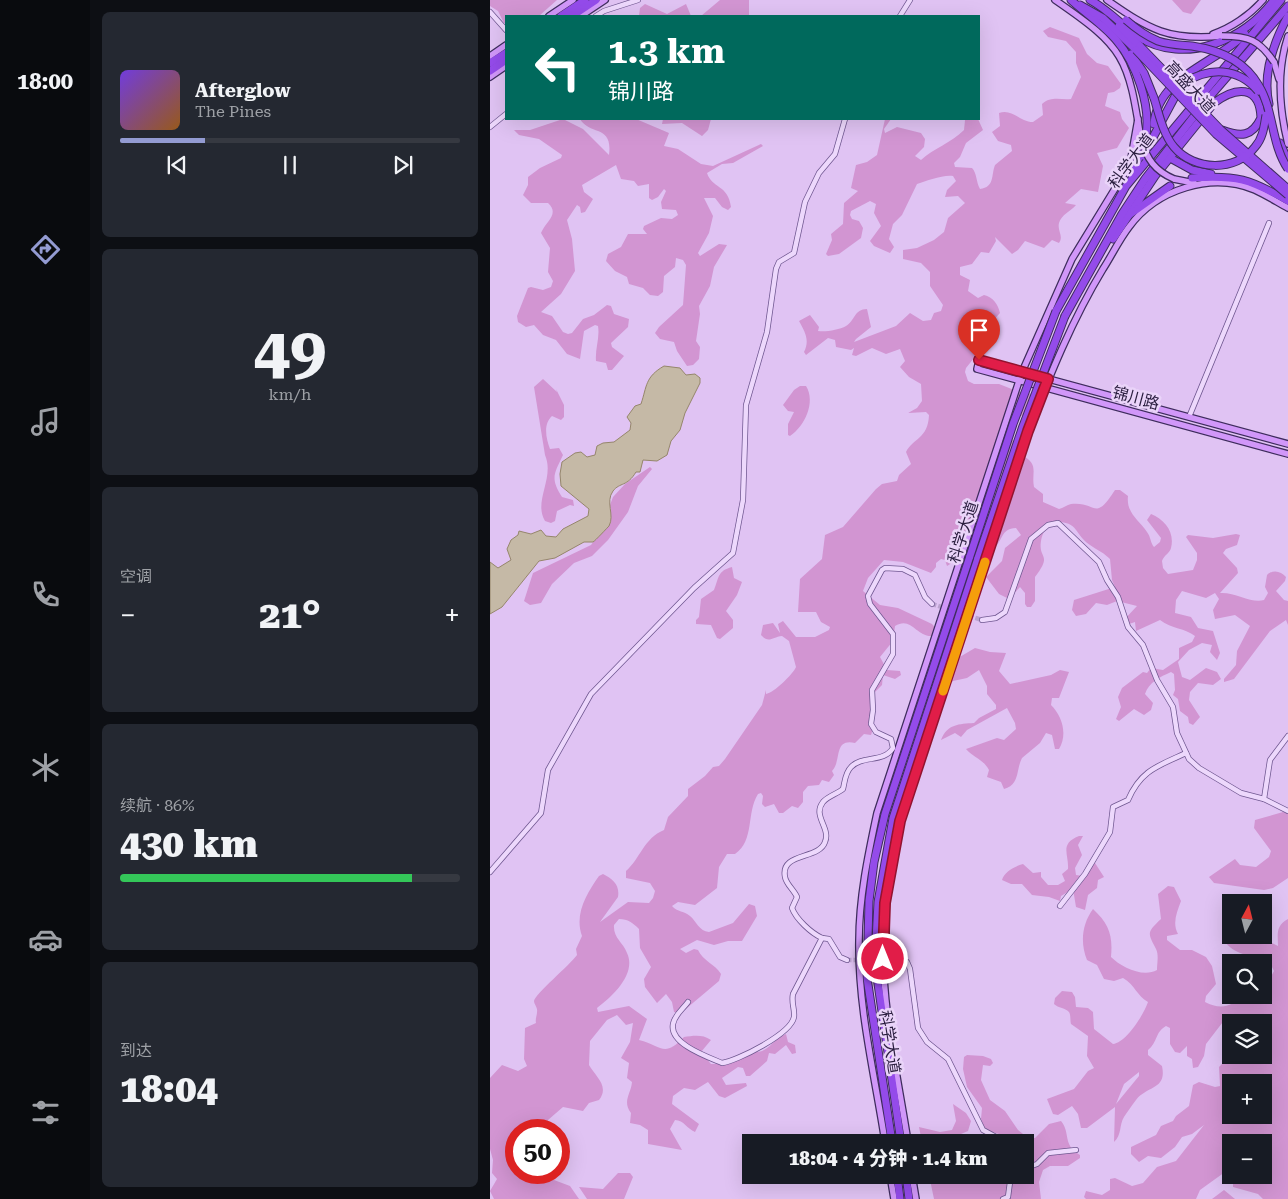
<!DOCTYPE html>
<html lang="zh">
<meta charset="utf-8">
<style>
body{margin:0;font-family:"Roboto Serif","Noto Sans SC",serif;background:#242831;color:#f1f3f6;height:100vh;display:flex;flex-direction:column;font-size:19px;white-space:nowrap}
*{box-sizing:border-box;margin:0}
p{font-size:16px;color:#9ea1a6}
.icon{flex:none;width:28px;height:28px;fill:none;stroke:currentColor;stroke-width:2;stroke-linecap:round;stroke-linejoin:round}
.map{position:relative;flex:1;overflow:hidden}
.panel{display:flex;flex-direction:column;gap:12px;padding:12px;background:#0d0f14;width:400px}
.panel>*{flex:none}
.banner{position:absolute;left:15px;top:15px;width:475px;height:105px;border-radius:0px;box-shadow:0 5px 20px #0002;background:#00695c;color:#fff;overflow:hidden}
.needle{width:32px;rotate:7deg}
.controls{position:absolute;left:732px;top:894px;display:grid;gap:10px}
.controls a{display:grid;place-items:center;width:50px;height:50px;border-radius:0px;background:#171b24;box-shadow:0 5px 20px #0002;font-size:25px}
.speed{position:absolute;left:15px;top:1119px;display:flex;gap:10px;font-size:25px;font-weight:700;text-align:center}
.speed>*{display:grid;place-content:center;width:65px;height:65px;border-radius:50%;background:#171b24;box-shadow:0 5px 20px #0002;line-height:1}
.speed .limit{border:8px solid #d22;background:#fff;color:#111}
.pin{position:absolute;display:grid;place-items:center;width:42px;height:42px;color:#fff;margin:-51px -21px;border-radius:50% 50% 50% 0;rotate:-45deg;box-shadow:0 0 5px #0007}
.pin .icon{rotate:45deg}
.me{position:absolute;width:55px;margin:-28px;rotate:0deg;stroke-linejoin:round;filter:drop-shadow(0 0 4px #0008)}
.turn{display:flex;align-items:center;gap:18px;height:105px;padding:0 20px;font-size:22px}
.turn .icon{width:65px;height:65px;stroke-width:2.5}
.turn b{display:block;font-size:35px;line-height:42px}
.big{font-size:38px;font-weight:800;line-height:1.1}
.panel .tile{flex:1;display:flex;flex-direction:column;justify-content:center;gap:8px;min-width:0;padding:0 18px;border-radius:8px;background:#242831}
.panel .dial{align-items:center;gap:0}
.dial b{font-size:65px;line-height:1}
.song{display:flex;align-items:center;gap:15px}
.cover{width:60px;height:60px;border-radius:8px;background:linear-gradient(135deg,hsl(260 70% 55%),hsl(30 70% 35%))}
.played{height:5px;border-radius:2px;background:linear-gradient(90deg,#939bd2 25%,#363941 25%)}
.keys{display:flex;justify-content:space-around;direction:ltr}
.heat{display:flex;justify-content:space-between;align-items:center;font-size:28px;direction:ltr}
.charge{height:8px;border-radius:4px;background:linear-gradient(90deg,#34c759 86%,#363941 0)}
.trip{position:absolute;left:252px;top:1134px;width:292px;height:50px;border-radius:0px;background:#171b24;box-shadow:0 5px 20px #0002;font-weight:800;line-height:50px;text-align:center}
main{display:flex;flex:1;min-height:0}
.menu{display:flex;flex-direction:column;width:90px;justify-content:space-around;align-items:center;background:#090b0e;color:#9ea1a6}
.menu .icon{width:35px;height:35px}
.menu .current{color:#939bd2}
.menu b{font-size:22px;color:#f1f3f6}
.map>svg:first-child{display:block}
.green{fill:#d295d2;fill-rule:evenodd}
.water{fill:#c5b9a6;stroke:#95866b}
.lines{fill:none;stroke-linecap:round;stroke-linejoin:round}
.minor-tunnel{stroke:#bba2cf;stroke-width:4.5;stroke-dasharray:4.5 2;stroke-linecap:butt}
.highway-tunnel{stroke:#bba2cf;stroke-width:7;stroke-dasharray:7 3.5;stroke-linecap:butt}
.minor-casing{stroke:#6f5790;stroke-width:6}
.major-casing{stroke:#3e2c5d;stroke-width:8}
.highway-casing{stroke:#3e2c5d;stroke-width:9}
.minor{stroke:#edd8fc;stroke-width:4.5}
.major{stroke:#d197f9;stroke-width:5.5}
.highway{stroke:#944bea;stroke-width:7}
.major-bridge-casing{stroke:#3e2c5d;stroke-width:8;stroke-linecap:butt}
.highway-bridge-casing{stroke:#3e2c5d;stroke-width:9;stroke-linecap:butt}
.major-bridge{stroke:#d197f9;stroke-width:5.5}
.highway-bridge{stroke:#944bea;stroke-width:7}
.route-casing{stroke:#92132f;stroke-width:12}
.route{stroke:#e11d48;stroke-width:9}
.slow{stroke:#f59e0b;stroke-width:9}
.labels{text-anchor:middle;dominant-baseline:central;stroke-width:5;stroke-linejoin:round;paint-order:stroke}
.street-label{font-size:16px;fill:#291d3e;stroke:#ead4f9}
</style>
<main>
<nav class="menu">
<b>18:00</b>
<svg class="icon current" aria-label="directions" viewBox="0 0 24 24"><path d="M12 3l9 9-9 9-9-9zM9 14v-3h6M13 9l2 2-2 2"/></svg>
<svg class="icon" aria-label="music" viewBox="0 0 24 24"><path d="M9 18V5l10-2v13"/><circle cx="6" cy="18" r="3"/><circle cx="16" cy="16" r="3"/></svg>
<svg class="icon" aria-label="phone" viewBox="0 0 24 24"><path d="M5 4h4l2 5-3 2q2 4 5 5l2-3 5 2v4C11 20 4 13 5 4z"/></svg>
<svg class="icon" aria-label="climate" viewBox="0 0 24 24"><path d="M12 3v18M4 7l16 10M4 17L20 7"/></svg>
<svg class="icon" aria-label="car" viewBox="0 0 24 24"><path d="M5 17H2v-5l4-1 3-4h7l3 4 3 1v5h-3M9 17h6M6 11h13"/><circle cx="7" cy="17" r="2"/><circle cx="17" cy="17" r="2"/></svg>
<svg class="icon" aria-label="filters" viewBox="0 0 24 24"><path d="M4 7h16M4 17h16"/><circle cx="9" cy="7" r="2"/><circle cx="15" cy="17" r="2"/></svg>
</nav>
<section class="panel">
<div class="tile">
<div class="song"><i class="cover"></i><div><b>Afterglow</b><p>The Pines</p></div></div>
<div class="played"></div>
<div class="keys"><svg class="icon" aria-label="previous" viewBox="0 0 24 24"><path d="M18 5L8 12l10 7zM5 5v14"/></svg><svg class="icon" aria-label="pause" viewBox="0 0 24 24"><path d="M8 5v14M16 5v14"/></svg><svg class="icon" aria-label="next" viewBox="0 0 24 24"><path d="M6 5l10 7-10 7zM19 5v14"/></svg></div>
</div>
<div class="tile dial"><b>49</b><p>km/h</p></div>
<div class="tile"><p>空调</p>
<div class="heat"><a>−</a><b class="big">21°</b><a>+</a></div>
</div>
<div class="tile"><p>续航 · 86%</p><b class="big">430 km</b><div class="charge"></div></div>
<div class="tile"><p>到达</p><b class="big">18:04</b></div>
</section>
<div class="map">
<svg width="798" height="1199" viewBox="0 0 798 1199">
<rect width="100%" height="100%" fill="#e0c3f3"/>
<g class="green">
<polygon points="0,0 67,0 49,16 16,16 16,23 14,23 8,11 0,6"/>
<polygon points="230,0 259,0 259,16 211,16"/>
<polygon points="682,0 711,0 701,14 693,12"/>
<polygon points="155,4 177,14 196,4 201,16 149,16 150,8"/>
<path d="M560 27 589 38 597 54 607 63 618 66 631 84 630 88 624 92 618 93 615 106 630 112 632 119 639 128 627 148 607 153 613 166 608 192 591 189 575 203 586 205C581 211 571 215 569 223 567 231 574 236 569 243L562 240 554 248 535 241 528 250 522 254 505 237 506 241 499 253 491 252 482 264 470 267V275L480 280 478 291 488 298 494 295C503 297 508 304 510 313L501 323 489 345 488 353 476 368 475 372 478 381 484 384H509L529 392 549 395 551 398 547 409 529 417 521 438 531 450V455C550 464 541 472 544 487L553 494V502L569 509C573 508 577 505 581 504 607 501 604 523 625 490H630L638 496C636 513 649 520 657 532 661 537 660 542 664 547L670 542 671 538 657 520 661 514C675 520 685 532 681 548 680 553 674 555 672 561L673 568 678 574 703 570 707 560V553L696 537 698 535 723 538 746 534 750 535 747 545 736 549 733 553 747 568 748 573 730 593C746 592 762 604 774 600L778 593 775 587 777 575C783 569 791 571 796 577L795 581 786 591 794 600 798 601V625L796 620 780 631 744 679 734 682V679L746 665 747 651 760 626 745 615 725 619 723 610 729 599 725 593 716 598 692 591 686 600 685 613 701 617 708 628 723 631 730 653 727 660 720 652 722 645 712 643 699 650 688 662 692 677 700 680 716 668 727 672 731 679 723 685 708 683 700 692 699 700 710 717 703 725 699 723 698 717 690 711 688 699 683 695 685 690 684 674 681 672C670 677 659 682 655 694L663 703 661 710 654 715 644 709 629 721 626 719 631 707 628 697 632 688 653 672 657 673 661 668 673 670 689 659V648L702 642 705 636C695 628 682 629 670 620L646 631 645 622 639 624 633 621 647 606 627 601 617 605 606 603 596 614 586 616 582 610 584 600 625 587 622 580 620 559C614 553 609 551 603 547 580 533 593 520 557 522 556 529 552 534 551 541 548 560 563 553 545 577V601L541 607H537L535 604V593L530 587 519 599 509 594 496 577 512 561 515 548 531 535 526 528C510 528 513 543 502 550L497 545C488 547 485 555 482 562H476L470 558 457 566 455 560 451 559 446 563V567L441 573 413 562 394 560 378 578 373 591 390 605 408 608 442 624 450 633 449 642 457 655 468 658 485 648 500 652 516 653 509 671 520 684 561 675 570 670 579 672 569 698H562L561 705C572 716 578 734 569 749H565L562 735 556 733 550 743 532 758C526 769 530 785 514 789L511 782 497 777 499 770C493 759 484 758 476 749L507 738 514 740 526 729 525 723 517 708 477 730 471 737 465 733 451 740C457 724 469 724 484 723L489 718 506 709V705L497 694V686L489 670 477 678 463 681 448 694 446 670 439 657 443 639 441 636C426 636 421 616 405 626L403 641 390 657 397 670 410 671 411 675 405 679 393 675 392 685 383 694 384 726 381 735 374 734 365 743C343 738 352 761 342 771L344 775 339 782 332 780 329 785 318 786 313 792V802L308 808 302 806 293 813H289L284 804 275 807 272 804 273 796 271 793 268 794C256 813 265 840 245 854H237L229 867 227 888 205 905 188 902 182 906C187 912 195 911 200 916 207 922 209 931 219 932L243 923 259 904 265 906 267 916 252 941H238L224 945 207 940 190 949 196 953 204 949 208 950C213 961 225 964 231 974L229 981 191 1013 184 1012 182 1002 176 994 167 1003 155 987 154 979 161 967 150 948 149 929C143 923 138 919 129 919L124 925C123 938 133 942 137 953 147 974 122 997 107 1008L108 1012 139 1006 157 1019 149 1040C172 1046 174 1058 194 1037 203 1036 212 1034 221 1040L211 1052 221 1064C235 1065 247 1056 259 1053 264 1051 269 1053 274 1050 283 1045 285 1038 296 1034L298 1042 305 1045 306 1053 302 1054 296 1045 285 1054 279 1053 277 1061 260 1076H256L253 1068 248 1067 232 1078 236 1085 256 1083 257 1086 235 1098 229 1096 218 1082 205 1090 194 1088 183 1096 182 1104 209 1124 205 1132C197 1129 194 1120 185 1120L180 1129 192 1150 158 1144V1130L150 1125 140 1123 141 1113C132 1101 141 1094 142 1082L137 1078 139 1063 131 1058 140 1042 143 1023 136 1025 127 1015 117 1020 100 1041 99 1065C105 1076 120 1086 109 1100L99 1103 93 1111 73 1107 58 1120V1130H26V1172L56 1173V1177L80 1186 89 1199H4L0 1191 7 1179 2 1173 3 1160 0 1149V1078L12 1065 28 1071 37 1066 34 1059 35 1028 46 1023C45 1019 47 1016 47 1012 48 1008 44 1004 44 1001 45 994 80 965 87 955L86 949 92 936C84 914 97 893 109 876L113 874C123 879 130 885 128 897L110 922 138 902 159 903 163 898 165 891 160 883 136 878V871C150 859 154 838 174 830L178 817 198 796V789L215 776 223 767 229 766 235 759 272 705 276 690V694C284 693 303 674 306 667L299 641 292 636C282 637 279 644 271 635L273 625 283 623 290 633 288 624 293 621 306 637H325L339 630 340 627 331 622 326 612H308L310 579 332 559 335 535 353 527 386 489 392 484 407 481 409 475 421 464 416 452C423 438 438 439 439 415L436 412 418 413 427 408 432 401 431 384 419 377 410 367 415 361 410 349 396 354 382 348 366 356 362 355 364 348 361 350 346 347 345 340 338 338 316 355 314 352C320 340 315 332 309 321L320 315 329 327 328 331C336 332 349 330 356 326 365 321 364 309 377 309L381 327 366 339 364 342 406 326 420 313 433 321 441 320 444 313 451 311 453 305 440 286V272L431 263 413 259V250L427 248 444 240 454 232 458 218 475 203 468 196 455 197 457 190 466 181 463 176C455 174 435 181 427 184L412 215 403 224 399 239 404 247 400 253 384 246 380 241 391 226 384 213 386 204 380 201 361 211 360 215 362 219 369 221 373 228 371 238 349 254 338 256 336 254 342 240 341 234 353 224 354 203 368 191 361 188 366 165 377 162 387 155 395 119H401L394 129 395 133 407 127 431 133 435 139 434 147 425 156 431 160C444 148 461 143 474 130L475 120 488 119 493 130 476 143 470 157 464 163 465 167 482 168C487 173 486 182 490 189 505 187 501 175 505 165L522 151 521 145 508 141 502 132 510 126 509 113C522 108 530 122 543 122L553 115 552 104C561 96 570 100 581 99L591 77 586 63V52L576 41 558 37 553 31Z"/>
<path d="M73 119 93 129 119 155C123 124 100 136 90 119H146L179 133 174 146 188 149 211 164 223 166 271 144 273 146 243 163 232 164 217 173C222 189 238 184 241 207L238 210 232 207 225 198H214L223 216 219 233 208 253 210 256 229 244 237 245 224 267 220 286 209 306 210 314 206 341 210 347 209 359 203 365 197 366 187 351 184 342 170 339 165 333 169 327 193 305 196 265 193 260 186 258 185 267 174 276 173 292 168 296 160 295 153 288 139 284 137 277 125 271 116 261 118 254 131 247 138 234H157L153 229 154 226 171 218 182 219 188 215 186 210 172 209 171 202 176 191 174 189 168 197 162 200 159 198V184L148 186 144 181 131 179 126 165 92 185 94 192 103 199 95 212 91 213 90 207 87 205 77 220 82 239 85 271 71 294 51 312 62 316 73 332 78 334 82 333 93 319 104 315 117 305 121 306 124 314 139 319 138 327 121 343 122 347 134 356 122 370H118L116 363 106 361C105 348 110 338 108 326L105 325 94 331 90 359 77 354 66 340 53 335 44 325 36 327 28 322 27 316 38 288 41 287 53 290 61 287 63 281 58 272 60 248 51 233C56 221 70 214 58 203H41L33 195 38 185V177L50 168 71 158 72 155 49 139 29 135 24 130H40Z"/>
<polygon points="173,119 221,119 218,130 212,136 192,123 172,124"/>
<path d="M53 379 67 392 66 389 74 405V417L71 420 62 416C53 424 56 439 60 449L69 448 73 455C64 474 60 478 72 497L83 500 84 506 80 505 67 511 65 521 61 523 55 521C43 501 65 478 55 455L44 387Z"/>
<path d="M310 386H316C326 402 315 426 300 436L298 435V424L304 412 298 411 293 405 304 390Z"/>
<polygon points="160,467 162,469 148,486 138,512 118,540 102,556 84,563 62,584 51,603 40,605 34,601 43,573 101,545 118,523 121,516 120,505 123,497 135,484"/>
<path d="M242 567 244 578 252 582 247 595 236 611 243 620V628L230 639 227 638 221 625 206 624V620L209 617 211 599 224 590C229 578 227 571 242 567Z"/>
<polygon points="793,812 798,813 798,878 783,888 774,890 724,883 719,877 745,859 750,865 766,867 779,857 781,851 764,828 765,820"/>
<path d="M589 836H593L588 845 592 855 585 868 586 875 593 876 600 866 605 863 614 877 608 880 607 888 598 895 595 910 586 907 583 889 571 896 570 901 559 897 542 895 532 884H521L512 880C514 872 525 866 533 864L543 873 551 872V877L558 885H568L575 881 572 874 578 869C579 854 569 844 589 836Z"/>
<path d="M678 886 684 887 691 901C687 912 682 923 688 934L677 936V940L690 950H702L716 957 722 966 726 984 716 996 715 1002C730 1010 742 1007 753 995H774V982L779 980 784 971 779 961 775 959C760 955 743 955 734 940L737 930 741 929V935H766L788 946C788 935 785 926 798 919V1199H773L768 1194 743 1187V1180L735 1172 710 1190 706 1199H596L594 1197 596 1191 612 1195 620 1190V1179L625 1178 642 1186 653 1183 667 1167 686 1161 714 1125 702 1134 692 1137 685 1147 671 1158 658 1156 649 1162 641 1154V1147L666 1135 671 1126 683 1121 686 1116 699 1106 703 1085 709 1082 725 1087 730 1086 729 1067 733 1063 753 1058 752 1055H774V1022H746L743 1015 739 1014 716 1044 714 1056 708 1067 703 1068 702 1059 697 1056V1046L690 1053 685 1052 680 1044V1028L676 1026C665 1032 668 1042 658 1050V1055L672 1066C677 1090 658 1085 646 1100 642 1105 638 1111 634 1117 629 1125 632 1135 624 1142L625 1107 597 1128H591L588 1114 582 1106 568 1115 563 1114 557 1099 584 1089 598 1071 604 1068 597 1056 598 1036 581 1024C580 1021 581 1015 579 1012 576 1008 568 1008 564 1004L565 998 572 991 582 992 585 997 586 1007 598 1008 603 1012 604 1029 623 1044C636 1043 654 1014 658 1002 647 996 645 985 633 978L624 981 614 979 607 965 597 960C590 943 592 924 603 909 619 924 623 935 621 957 631 967 653 978 667 970 667 963 669 955 666 949 658 933 656 933 671 919L668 894ZM649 1072V1076L626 1104 634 1084ZM741 1082H774V1115H741ZM741 1142H774V1175H741Z"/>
<path d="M477 1055 493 1056 501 1059 503 1063 500 1066 493 1065 491 1080 500 1100 515 1111 528 1130 538 1138H545L559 1124 571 1121C581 1133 572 1145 590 1155V1158L578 1166H560L553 1170 549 1182 551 1199H444L439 1175H536V1142H516L509 1134 495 1130 491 1119 492 1108 477 1087 473 1069 474 1057Z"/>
<polygon points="463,1104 476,1113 481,1121 478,1131 471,1134 471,1142 432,1142 429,1127 450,1132 462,1130 466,1121"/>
<polygon points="128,1173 140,1173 143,1177 134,1199 97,1199 89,1187 113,1189"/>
<polygon points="734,1190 745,1199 722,1199"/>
</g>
<path class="water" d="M174 366 190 368 196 375 205 374 210 378V383L195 413 190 430 181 441 177 455 167 461 153 460 150 472H146C137 487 130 482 123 491 115 502 125 515 119 526 118 527 105 541 103 542H94L65 558 49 561 12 607 0 614V562L8 568 21 560 17 549 21 540 28 535 29 531 41 534 51 530 56 536 66 537 73 529 98 516 99 509 71 486 70 474 72 462 85 453 91 452 97 457 105 455 107 446 113 443 124 442 140 430 141 423 137 417 145 406 151 404C157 386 155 377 174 366Z"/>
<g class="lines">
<g class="minor-tunnel">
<polyline points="442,604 492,620"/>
<polyline points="357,960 406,960"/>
</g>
<polyline class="highway-tunnel" points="664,129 669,143 680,156"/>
<g class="minor-casing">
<g id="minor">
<polyline points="0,12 16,30"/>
<polyline points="106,16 114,11 148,0"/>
<polyline points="410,16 420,0"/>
<polyline points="0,127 16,114"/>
<polyline points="699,417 779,223"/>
<polyline points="492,620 506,618 515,612 541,539 558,525 568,523 609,562 617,580 628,597 638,627 653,645 667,680 683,707 687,733 699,759 709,768 751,793 774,799"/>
<polyline points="798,736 780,760 774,799 798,811"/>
<polyline points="0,872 51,813 58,770 101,694 204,588 243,553 253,500 256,405 277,332 286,269 289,262 304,253 315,202 329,173 345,154 355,119"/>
<path d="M570 906 595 874 620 832 623 807 638 800C651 770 668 766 696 753"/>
<polyline points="332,938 339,939 350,957 357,960"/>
<polyline points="406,960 417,962 420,969 428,1028 437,1042 458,1059 493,1130 515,1142"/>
<path d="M198 1002C193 1009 185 1014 183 1024 179 1044 218 1057 232 1063 247 1061 301 1034 304 1017 305 1009 301 1003 303 994L332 938C321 933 306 919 302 908L307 897C304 890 296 884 295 877 290 852 329 860 335 842 341 828 322 816 333 802 338 796 347 794 353 789 355 781 355 773 361 767 372 755 394 763 403 748L401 739 386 732 381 724 383 710 382 690 403 654V634L380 604 378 596 392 570 395 568 413 569 425 575 435 597 442 604"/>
<polyline points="536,1168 547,1164 558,1153 586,1150"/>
<polyline points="513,1199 518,1197 520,1182 524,1175"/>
</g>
</g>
<g class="major-casing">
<g id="major">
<path d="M565 0C635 48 638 57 651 140"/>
<path d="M617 0C660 30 679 41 732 36"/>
<polyline points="59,16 83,0"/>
<polyline points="91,16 115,0"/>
<path d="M723 34C741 28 760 15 773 0"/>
<path d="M798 36C786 72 789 108 798 144"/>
<polyline points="0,56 16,45"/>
<polyline points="784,62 789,79"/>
<polyline points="0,77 16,66"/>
<polyline points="684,179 704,183"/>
<polyline points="798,444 489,360 487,369 798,454"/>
<path d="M395 1142C385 1076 368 1009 369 941 369 898 378 855 387 813L532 372 582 259 640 164 648 119"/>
<path d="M418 1142C408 1077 392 1009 393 942 393 901 402 861 410 821L538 431C560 375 582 320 613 269 622 255 629 240 639 227 667 189 721 172 765 190 776 195 787 202 798 208"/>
<polyline points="400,1175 404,1199"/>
<polyline points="422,1175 426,1199"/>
</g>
</g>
<g class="highway-casing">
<g id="highway">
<path d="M581 0C595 13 615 26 627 41 646 63 661 105 656 135 654 148 647 162 642 175"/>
<path d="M600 0C619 10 632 26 649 37 695 66 755 40 784 0"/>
<polyline points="590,5 613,18 646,50"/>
<polyline points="71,16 95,0"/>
<polyline points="82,16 106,0"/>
<polyline points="629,26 650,46"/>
<polyline points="641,54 654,73 664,98"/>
<polyline points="0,63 16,53"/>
<polyline points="0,71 16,60"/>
<path d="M779 104C772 74 784 42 798 16"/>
<path d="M664 124C668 76 725 64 755 34"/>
<polyline points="790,143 798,161"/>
<polyline points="653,156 689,89"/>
<polyline points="682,159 702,170 721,174"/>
<path d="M702 178C747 175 760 179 798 201"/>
<path d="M639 215 665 176 724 103C745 87 770 84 771 118 762 137 751 137 732 130"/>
<polyline points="623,239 639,215 680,186"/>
<polyline points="566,311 636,186 791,0"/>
<polyline points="575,316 632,214 655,179 716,101 798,6"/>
<polyline points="402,1142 377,978 379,901 384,862 395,814 480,556"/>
<polyline points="411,1142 387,977 386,941 388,902 403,818 488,558"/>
<polyline points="407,1175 410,1199"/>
<polyline points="416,1175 419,1199"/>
</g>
</g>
<use href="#minor" class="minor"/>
<use href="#major" class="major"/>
<use href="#highway" class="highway"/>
<g class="major-bridge-casing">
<g id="major-bridge">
<path d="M732 36C759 36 769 40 784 62"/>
<path d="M651 140C657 159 665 171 684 179"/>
</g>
</g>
<g class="highway-bridge-casing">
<g id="highway-bridge">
<path d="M636 20C645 28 656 36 668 41 679 45 691 45 702 46 729 50 755 61 769 86 784 111 781 144 798 169"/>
<polyline points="650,46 730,129 798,189"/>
<polyline points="646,50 726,134 798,195"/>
<path d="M694 83C719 67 748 67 768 91"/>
<path d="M664 98C669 114 673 134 684 147 704 171 746 172 765 147 773 138 774 127 776 115"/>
<polyline points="480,556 523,424 566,311"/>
<polyline points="488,558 533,426 575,316"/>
</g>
</g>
<use href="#major-bridge" class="major-bridge"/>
<use href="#highway-bridge" class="highway-bridge"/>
</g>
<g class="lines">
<g class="route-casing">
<polyline id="route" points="393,959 395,903 410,821 538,431 558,379 489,360"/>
</g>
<use href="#route" class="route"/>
<polyline class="slow" points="453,691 495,562"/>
</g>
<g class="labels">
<g class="street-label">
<text transform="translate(700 87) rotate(47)">高盛大道</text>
<text transform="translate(641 161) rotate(-53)">科学大道</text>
<text transform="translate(646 398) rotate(15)">锦川路</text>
<text transform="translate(473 532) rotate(-72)">科学大道</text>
<text transform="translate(400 1042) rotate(81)">科学大道</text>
</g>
</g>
</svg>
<div class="controls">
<a><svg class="needle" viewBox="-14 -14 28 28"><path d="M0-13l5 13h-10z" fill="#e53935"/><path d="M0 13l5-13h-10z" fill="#9ea1a6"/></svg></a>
<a><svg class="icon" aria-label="search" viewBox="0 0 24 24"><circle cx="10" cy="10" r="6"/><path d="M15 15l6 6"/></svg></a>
<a><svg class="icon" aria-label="layers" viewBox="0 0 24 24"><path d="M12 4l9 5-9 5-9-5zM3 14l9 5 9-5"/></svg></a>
<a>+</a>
<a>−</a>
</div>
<div class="speed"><div class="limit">50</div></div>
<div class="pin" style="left:489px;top:360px;background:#d93025"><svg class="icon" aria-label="arrive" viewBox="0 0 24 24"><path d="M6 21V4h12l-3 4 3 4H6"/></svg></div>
<svg class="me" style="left:393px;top:959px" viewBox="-20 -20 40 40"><circle r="17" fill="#e11d48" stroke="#fff" stroke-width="3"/><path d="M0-11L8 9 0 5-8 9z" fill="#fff"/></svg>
<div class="trip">18:04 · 4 分钟 · 1.4 km</div>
<div class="banner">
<div class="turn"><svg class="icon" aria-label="left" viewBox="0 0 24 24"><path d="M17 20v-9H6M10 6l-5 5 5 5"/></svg><div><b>1.3 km</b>锦川路</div></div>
</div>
</div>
</main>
